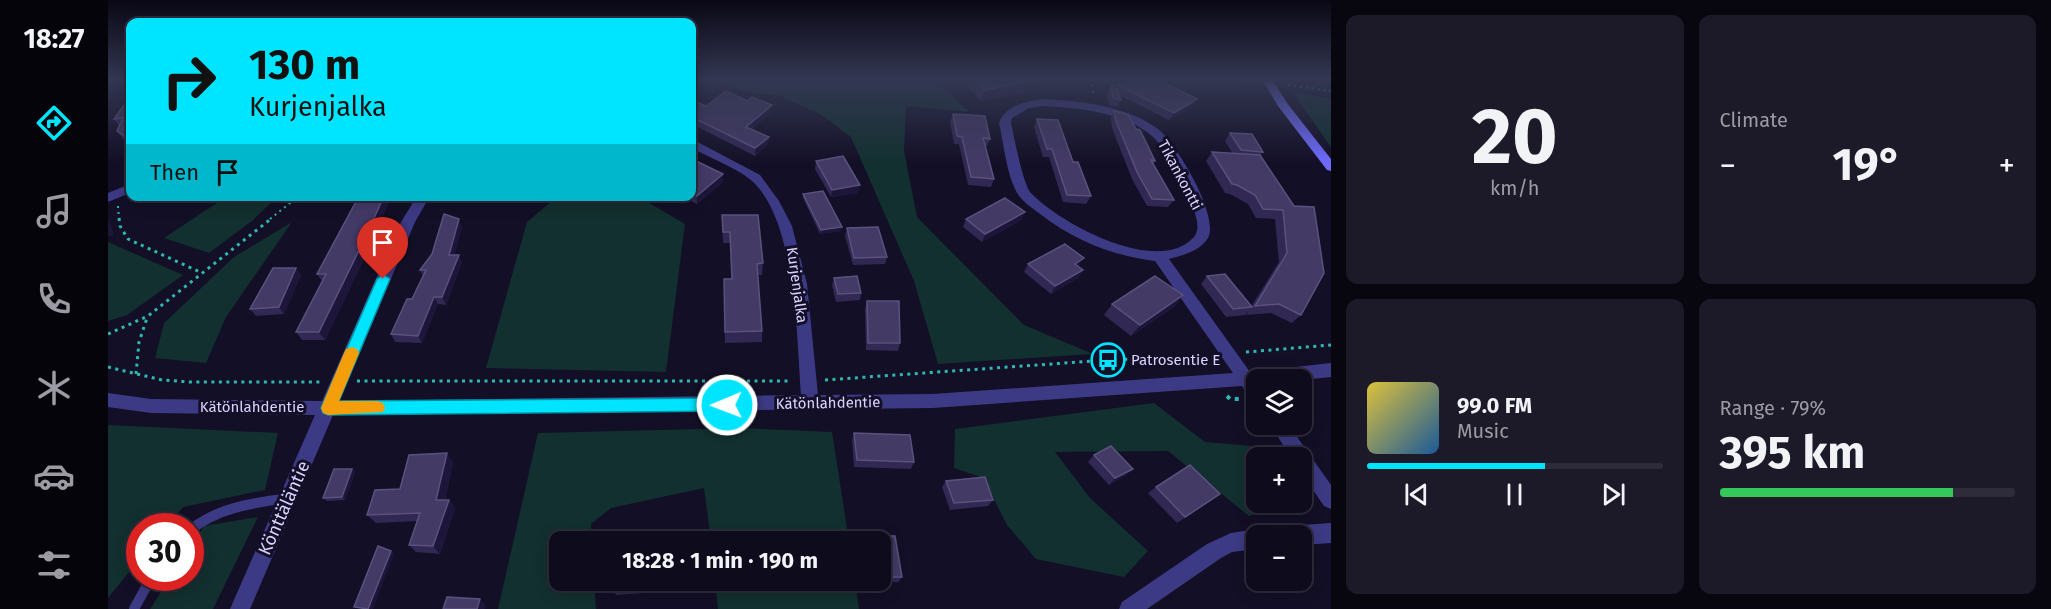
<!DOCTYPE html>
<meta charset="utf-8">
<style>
body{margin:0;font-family:"Fira Sans",sans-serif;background:#1c1929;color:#f1f3f6;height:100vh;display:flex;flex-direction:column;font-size:22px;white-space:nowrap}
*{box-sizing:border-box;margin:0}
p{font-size:20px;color:#9b9ba3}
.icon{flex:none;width:33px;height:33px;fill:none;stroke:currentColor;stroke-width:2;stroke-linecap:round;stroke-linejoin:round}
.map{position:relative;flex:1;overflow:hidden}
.side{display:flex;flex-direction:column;gap:15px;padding:15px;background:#08060f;width:720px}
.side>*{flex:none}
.hud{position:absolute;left:18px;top:18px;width:570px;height:183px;border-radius:12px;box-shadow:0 3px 15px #0003,0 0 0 2px #2e2b3b;background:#00e5ff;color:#111;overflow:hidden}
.fabs{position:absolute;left:1138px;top:369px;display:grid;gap:12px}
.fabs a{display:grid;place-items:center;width:66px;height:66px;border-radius:12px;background:#0e0b1c;box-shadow:0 3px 15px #0003,0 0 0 2px #2e2b3b;font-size:30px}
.speed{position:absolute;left:18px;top:513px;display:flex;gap:12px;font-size:30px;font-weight:700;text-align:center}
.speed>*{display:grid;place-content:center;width:78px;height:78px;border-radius:50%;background:#0e0b1c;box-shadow:0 3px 15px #0003,0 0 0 2px #2e2b3b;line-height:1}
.speed .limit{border:9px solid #d22;background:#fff;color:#111}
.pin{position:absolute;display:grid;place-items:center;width:51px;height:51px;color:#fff;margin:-62px -26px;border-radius:50% 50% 50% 0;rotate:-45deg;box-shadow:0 0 6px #0007}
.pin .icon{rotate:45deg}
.me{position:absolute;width:66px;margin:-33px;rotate:269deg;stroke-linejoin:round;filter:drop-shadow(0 0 4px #0008)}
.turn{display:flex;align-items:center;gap:21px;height:126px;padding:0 24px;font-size:27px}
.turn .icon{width:78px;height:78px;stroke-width:2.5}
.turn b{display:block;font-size:42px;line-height:51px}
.then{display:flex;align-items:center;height:57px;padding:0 24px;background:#0003;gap:12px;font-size:22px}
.big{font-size:45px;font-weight:700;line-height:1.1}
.side .tile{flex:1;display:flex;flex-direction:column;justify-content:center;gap:9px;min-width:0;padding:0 21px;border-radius:12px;background:#1c1929}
.side .dial{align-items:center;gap:0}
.dial b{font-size:78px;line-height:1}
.song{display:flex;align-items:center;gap:18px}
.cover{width:72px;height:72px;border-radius:9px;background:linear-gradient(135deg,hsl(50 70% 55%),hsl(210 70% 35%))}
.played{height:6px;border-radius:3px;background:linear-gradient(90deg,#00e5ff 60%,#2e2b3b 60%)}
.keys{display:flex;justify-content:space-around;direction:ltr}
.heat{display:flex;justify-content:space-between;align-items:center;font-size:33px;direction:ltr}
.charge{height:9px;border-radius:4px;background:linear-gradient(90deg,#34c759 79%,#2e2b3b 0)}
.side .tiles{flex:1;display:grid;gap:15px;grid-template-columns:repeat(2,1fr)}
.trip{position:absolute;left:441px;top:531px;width:342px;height:60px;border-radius:12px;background:#0e0b1c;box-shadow:0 3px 15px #0003,0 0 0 2px #2e2b3b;font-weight:700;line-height:60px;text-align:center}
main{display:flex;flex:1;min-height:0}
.tab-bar{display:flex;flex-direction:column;width:108px;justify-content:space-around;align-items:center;background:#06040b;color:#9b9ba3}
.tab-bar .icon{width:42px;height:42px}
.tab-bar .active{color:#00e5ff}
.tab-bar b{font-size:27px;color:#f1f3f6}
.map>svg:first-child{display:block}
.green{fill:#12302f}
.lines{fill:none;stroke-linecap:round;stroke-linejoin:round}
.path-far2{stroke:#2fb8b0;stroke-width:2;stroke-dasharray:2 4;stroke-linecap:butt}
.path-far1{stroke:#2fb8b0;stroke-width:3;stroke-dasharray:3 4.5;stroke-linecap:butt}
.path{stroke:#2fb8b0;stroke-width:4;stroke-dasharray:4 5;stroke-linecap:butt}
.lane{stroke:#3d3a85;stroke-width:10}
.street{fill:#3d3a85;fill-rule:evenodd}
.secondary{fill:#6f6bff;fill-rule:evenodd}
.wall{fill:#312854}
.shaded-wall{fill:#1d163a}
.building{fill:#433a66;stroke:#5a527e;stroke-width:1.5}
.route{fill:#00e5ff;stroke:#0095a6;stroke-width:1.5}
.slow{fill:#f59e0b}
.labels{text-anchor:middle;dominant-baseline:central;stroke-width:6;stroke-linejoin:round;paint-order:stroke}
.street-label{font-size:15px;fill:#d9d4ff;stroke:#130f26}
.poi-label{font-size:15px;fill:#d9d4ff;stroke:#130f26;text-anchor:start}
.near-street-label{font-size:18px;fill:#d9d4ff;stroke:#130f26}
</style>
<main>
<nav class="tab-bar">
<b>18:27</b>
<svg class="icon active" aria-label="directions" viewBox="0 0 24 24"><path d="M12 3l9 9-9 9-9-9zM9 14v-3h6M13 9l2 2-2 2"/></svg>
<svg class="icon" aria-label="music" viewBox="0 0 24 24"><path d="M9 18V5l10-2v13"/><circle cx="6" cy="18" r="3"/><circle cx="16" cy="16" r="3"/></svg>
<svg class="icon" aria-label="phone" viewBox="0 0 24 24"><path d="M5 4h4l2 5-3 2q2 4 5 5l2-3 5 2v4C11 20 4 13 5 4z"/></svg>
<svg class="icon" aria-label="climate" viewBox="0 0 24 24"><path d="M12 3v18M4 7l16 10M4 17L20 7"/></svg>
<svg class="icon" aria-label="car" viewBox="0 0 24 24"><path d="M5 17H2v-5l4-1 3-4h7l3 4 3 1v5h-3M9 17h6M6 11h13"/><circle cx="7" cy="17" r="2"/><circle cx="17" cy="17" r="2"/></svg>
<svg class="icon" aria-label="filters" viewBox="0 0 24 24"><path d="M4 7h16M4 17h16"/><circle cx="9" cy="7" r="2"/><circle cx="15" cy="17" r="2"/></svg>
</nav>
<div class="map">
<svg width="1223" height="609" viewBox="0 0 1223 609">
<rect width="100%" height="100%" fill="#130f26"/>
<g class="green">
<polygon points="607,79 827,79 861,112 798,106 796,151 809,217 916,325 985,354 830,364 806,281 743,137 715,116 673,96 638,92"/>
<polygon points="1184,91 1223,99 1223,147"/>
<polygon points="118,197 169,197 144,221 101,253 56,238"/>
<polygon points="449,197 531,197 577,224 558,372 378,368 419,222"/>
<polygon points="184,222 118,317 98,363 47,358 56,323 126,257"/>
<polygon points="0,242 75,275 19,315 0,321"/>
<polygon points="1046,403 1097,442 1156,447 1163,457 1149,458 1149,502 1182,503 1141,516 1060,451 947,452 982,498 1040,551 1016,577 928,559 899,525 875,478 846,468 847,429"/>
<polygon points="0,425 170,433 157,490 75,507 59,526 32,526 31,560 0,598"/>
<polygon points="632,428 724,432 741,541 603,541 596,488 503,508 483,524 484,541 452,542 452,580 486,581 488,609 390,609 430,433"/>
<polygon points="150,517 105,609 42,609 62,578 82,578 83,547 96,526"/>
<polygon points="607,581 747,581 751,609 610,609"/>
</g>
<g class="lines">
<g class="path-far2">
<polyline points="983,79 986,95"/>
<polyline points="1130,79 1146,81"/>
<polyline points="1180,85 1223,91"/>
<polyline points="10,206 11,219"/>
<polyline points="162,219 191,196"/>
</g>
<g class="path-far1">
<polyline points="11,218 12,226 20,239 94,273"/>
<polyline points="0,334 40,316 164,218"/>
<polyline points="1138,352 1223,345"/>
<polyline points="0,367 54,380 82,382 212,382"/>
<polyline points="28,374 31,342 39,318"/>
<polyline points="717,380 1000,360 1091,356 1097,366"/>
<polyline points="249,381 683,381"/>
</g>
<polyline class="path" points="1119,396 1122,399 1132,399"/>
<g class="lane">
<path d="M82 530C111 507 145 503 180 498"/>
<polyline points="26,609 43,578"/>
</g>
<g class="street">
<polygon points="0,79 8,79 0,83"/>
<path d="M935 99C972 101 1020 106 1050 129 1068 143 1112 216 1100 238 1092 251 1075 255 1061 259L1142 372 1223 363V377L1194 380H1149V401L1143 399 1134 386 825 408 225 415 142 609H122L207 415 43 413 0 407V393L43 399 214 401 293 222 309 196H322L307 222 231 401 693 395C689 339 688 220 644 181 631 169 600 157 584 148V139L652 175 671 201 684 226 699 284 710 395 825 394 1125 373 1047 261C1003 255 967 241 932 214 923 207 913 201 908 191 898 172 896 144 891 123 897 105 919 101 935 99ZM935 106C967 107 1019 113 1044 136 1062 152 1074 180 1083 202 1086 211 1094 228 1086 237 1050 277 951 223 923 193 915 185 906 136 903 123L904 118 921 108Z"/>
<polygon points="22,184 22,193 0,202 0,193"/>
<polygon points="1162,424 1180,424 1223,485 1223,509 1216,506 1194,474 1194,458 1183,458"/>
<polygon points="1223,523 1223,543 1194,545 1194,536 1171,536 1173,529 1180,526"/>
<polygon points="1149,529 1156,532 1157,536 1149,536 1149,549 1124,552 1113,558 1039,609 1011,609 1014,602 1099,544 1123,533"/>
</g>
<polygon class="secondary" points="1154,79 1164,79 1179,103 1223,159 1223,171 1219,170 1170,106"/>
</g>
<g class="wall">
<polygon points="861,79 927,79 928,80 924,91 873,101 859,86"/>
<polygon points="1009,85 1084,107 1061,120 1011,95 1013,100 1009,107 1001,105 999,93 1003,86 1007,88"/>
<polygon points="22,100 22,143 15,139 9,131 11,126 6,119"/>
<polygon points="584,100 598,106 663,113 644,129 661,137 660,144 647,156 584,124"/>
<polygon points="1006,111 1028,129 1047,161 1045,165 1066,200 1060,207 1039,206 1024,179 1004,128 1003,118"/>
<polygon points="845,114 882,139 879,146 877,146 886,179 883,187 860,185 851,144 846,144 842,121"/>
<polygon points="929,119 965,162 983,196 978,204 955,202 941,157 935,157 926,127"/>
<polygon points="1122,133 1155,152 1152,156 1186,206 1193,315 1184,323 1163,313 1138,315 1141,310 1137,315 1118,317 1093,284 1099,276 1143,307 1171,262 1167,219 1148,218 1140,204 1122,194 1117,193 1098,161 1104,152 1125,154 1117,141"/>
<polygon points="584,159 615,182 589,204 574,196 584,196"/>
<polygon points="708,161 750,193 723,197 707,169"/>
<polygon points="695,194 733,231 712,234 695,198"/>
<polygon points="917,212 913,220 874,242 855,227 858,219"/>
<polygon points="614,215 655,263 654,275 650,275 654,331 654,342 617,343 616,290 624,279 622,243 615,243"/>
<polygon points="354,227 346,255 354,262 338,305 330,304 314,343 287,342 283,334 304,299 315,276 312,270"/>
<polygon points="739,228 779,257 777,264 745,265 737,236"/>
<polygon points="263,244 217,340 194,340 188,332 214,281 209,274"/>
<polygon points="920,264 971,266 970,267 975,270 970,278 943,294 916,272"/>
<polygon points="188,268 193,275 176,314 148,316 142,309"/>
<polygon points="726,278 753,293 752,300 728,302 724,285"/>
<polygon points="1075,295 1066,307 1023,336 996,315 1004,304"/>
<polygon points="759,301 792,343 790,351 758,350 757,309"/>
<polygon points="746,433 806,462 803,469 746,467 744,440"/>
<polygon points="986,455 1018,475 1001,485 980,462"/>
<polygon points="345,462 337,500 341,500 347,508 332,554 308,552 301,545 309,521 268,523 259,515 292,489"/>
<polygon points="244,469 247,472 237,500 219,501 215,498"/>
<polygon points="838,481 885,500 880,506 842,510 834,487"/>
<polygon points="1048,487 1104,500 1069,523 1040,493"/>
<polygon points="750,536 787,536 794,577 790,582 752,582 752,580 772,580 772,542 747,542"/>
<polygon points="506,580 563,580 563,591 508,595 506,590"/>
</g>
<g class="shaded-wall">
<polygon points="928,80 924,91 873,101 877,90"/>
<polygon points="1089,99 1084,107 1061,120 1066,113"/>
<polygon points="664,105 663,113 638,134 638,127"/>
<polygon points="22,130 22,142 18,137"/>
<polygon points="661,137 660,144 647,156 647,148"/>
<polygon points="615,174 615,182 589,204 589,196"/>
<polygon points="752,185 750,193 723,197 724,190"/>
<polygon points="276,196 284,196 263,244 217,340 211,332"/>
<polygon points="917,212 913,220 874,242 877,234"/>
<polygon points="351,219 354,227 344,263 341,255"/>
<polygon points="0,220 2,222 6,235 0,237"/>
<polygon points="734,227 733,231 712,234 713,230"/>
<polygon points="351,255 354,262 338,305 334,297"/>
<polygon points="976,258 971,266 962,272 967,264"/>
<polygon points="188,268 193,275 176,314 171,307"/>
<polygon points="975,270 970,278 943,294 947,286"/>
<polygon points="1075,295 1066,307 1023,336 1032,325"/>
<polygon points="326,297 330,304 314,343 310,336"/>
<polygon points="339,453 345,462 335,508 328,500"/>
<polygon points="244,469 247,472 237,500 234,497"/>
<polygon points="1025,469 1018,475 1001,485 1007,478"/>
<polygon points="341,500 347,508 332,554 325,546"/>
<polygon points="283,551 286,554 265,609 261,609"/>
<polygon points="372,599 378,606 377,609 369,609"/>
</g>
<g class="building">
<polygon points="866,79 927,79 928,80 877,90"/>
<polygon points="1023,79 1049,79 1089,99 1066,113 1009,85"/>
<polygon points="1006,85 1013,100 1005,98 1003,86"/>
<polygon points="618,91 639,101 644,97 664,105 638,127 661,137 647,148 584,117 584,100 598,106"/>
<polygon points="22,100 22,130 18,137 9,131 15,118 6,119 19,101"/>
<polygon points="1006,111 1020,115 1028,129 1032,130 1047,161 1043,160 1066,200 1044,199 1029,172 1008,121"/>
<polygon points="845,114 877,116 882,139 875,138 886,179 863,177 854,137 849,136"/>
<polygon points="929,119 950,120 965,162 970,162 983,196 959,195 944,149 939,149"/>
<polygon points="1122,133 1144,134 1155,152 1133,150"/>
<polygon points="1104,152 1152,155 1186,206 1206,207 1216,273 1193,315 1171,304 1147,306 1179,253 1175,210 1155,209 1147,195 1129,185 1124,184"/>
<polygon points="735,156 752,185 724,190 708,161"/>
<polygon points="584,159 615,174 589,196 584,194"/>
<polygon points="715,191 734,227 713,230 695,194"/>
<polygon points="251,196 276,196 258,236 211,332 188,332 218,274 209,274"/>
<polygon points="897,198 917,212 877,234 858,219"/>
<polygon points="336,214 351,219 341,255 351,255 334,297 326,297 310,336 283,334 299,299 304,299 318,270 312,270 324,254"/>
<polygon points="614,215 650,215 655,263 649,264 654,331 617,332 616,279 624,279 622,232 615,232"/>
<polygon points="770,227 779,257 746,258 739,228"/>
<polygon points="957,244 976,258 967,264 975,270 947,286 920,264"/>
<polygon points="165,268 188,268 171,307 142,309"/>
<polygon points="1117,274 1144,307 1125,309 1099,276"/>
<polygon points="749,276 753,293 730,294 726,278"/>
<polygon points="1047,276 1075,295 1032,325 1004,304"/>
<polygon points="759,301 791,301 792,343 760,343"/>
<polygon points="746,433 802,435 806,462 749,460"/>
<polygon points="1003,446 1025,469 1007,478 986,455"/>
<polygon points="339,453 328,500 341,500 325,546 301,545 312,513 259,515 267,490 292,489 301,455"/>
<polygon points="1082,465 1112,494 1077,517 1048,487"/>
<polygon points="226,469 244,469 234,497 215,498"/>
<polygon points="877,477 885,500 846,503 838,481"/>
<polygon points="750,536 787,536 794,577 772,577 772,542 750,542"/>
<polygon points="270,546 283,551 260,609 246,607"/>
<polygon points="506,580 562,580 562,586 506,590"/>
<polygon points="339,597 372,599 369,609 335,609"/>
</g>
<linearGradient id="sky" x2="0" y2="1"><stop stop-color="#0a0815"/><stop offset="0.48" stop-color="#333752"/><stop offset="1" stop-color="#333752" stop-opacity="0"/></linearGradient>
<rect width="1223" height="164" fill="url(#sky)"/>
<polygon class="route" points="275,274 282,279 231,401 619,398 625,400 627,405 625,409 619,411 220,415 215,413 213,408 269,279"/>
<polygon class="slow" points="244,347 249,349 251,353 231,401 269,401 275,403 277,408 275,412 220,415 215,413 213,408 236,353 238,349"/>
<defs>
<g id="bus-ring" transform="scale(1.725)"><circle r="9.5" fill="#130f26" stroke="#00e5ff" stroke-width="1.5"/><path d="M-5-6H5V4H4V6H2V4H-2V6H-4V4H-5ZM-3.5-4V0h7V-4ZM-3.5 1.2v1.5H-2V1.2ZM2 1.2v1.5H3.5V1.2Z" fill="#00e5ff"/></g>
</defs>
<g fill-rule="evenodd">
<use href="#bus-ring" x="1000" y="360"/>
</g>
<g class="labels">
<g class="street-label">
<text transform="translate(1072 175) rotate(62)">Tikankontti</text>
<text transform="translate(689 285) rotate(82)">Kurjenjalka</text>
<text transform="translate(720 403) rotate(-1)">Kätönlahdentie</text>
<text x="144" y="407">Kätönlahdentie</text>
</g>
<g class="poi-label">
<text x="1023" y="360">Patrosentie E</text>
</g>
<g class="near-street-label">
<text transform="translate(176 508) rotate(-66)">Könttäläntie</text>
</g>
</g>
</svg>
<div class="fabs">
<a><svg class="icon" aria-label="layers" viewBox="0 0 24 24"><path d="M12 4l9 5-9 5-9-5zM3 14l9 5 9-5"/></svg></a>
<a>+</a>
<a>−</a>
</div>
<div class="speed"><div class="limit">30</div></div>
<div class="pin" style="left:275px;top:279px;background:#d93025"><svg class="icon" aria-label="arrive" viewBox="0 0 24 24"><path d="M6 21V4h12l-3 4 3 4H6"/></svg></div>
<svg class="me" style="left:619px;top:405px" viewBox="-20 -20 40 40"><circle r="17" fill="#00e5ff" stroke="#fff" stroke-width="3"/><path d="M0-11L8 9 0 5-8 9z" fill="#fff"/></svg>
<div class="trip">18:28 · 1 min · 190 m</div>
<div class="hud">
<div class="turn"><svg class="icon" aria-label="right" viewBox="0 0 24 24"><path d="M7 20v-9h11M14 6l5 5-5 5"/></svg><div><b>130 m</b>Kurjenjalka</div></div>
<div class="then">Then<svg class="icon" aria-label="arrive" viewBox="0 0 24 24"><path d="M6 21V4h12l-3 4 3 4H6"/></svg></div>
</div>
</div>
<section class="side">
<div class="tiles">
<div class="tile dial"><b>20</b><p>km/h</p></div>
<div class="tile"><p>Climate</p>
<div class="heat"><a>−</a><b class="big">19°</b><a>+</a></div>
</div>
<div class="tile">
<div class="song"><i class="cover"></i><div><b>99.0 FM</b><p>Music</p></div></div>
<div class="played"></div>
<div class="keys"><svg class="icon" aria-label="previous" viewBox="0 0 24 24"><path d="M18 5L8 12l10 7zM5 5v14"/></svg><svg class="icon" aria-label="pause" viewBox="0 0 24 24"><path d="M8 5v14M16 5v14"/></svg><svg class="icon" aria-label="next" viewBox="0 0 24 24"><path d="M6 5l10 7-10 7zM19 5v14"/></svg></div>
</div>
<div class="tile"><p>Range · 79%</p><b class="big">395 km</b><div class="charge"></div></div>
</div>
</section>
</main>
